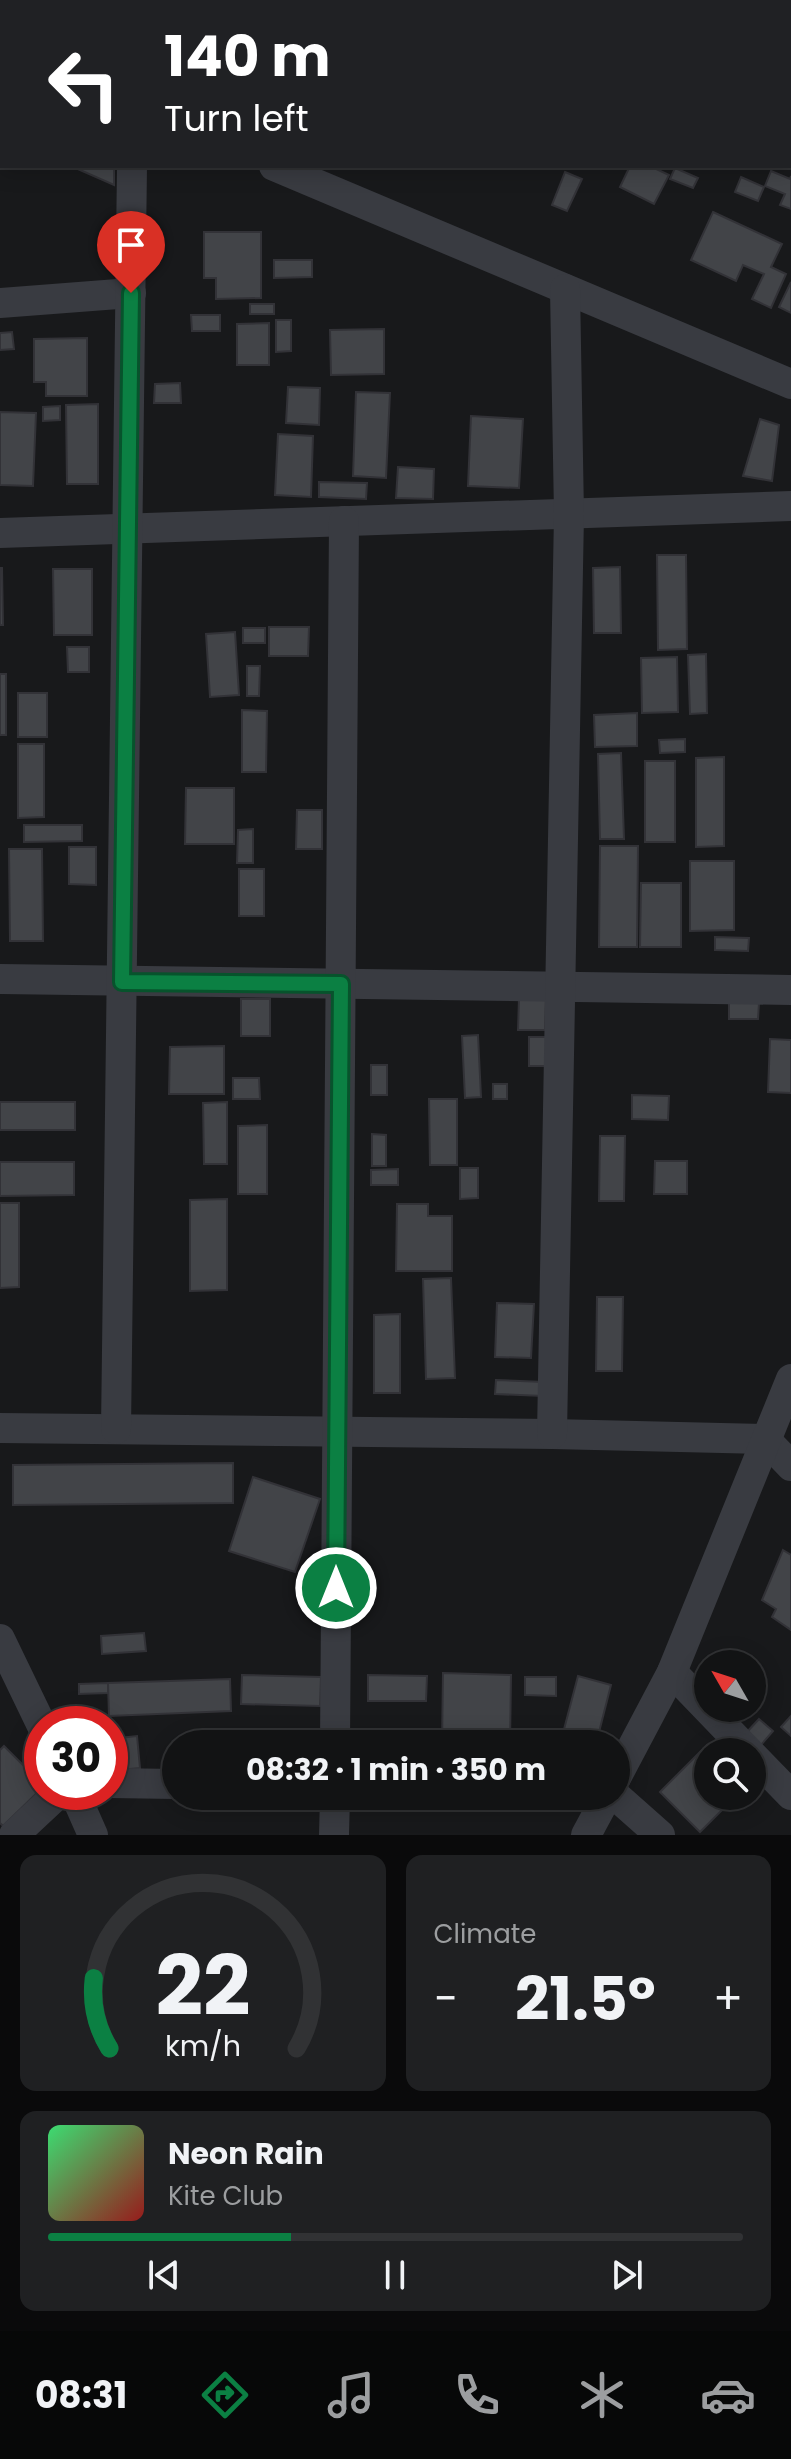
<!DOCTYPE html>
<meta charset="utf-8">
<style>
body{margin:0;font-family:Poppins,sans-serif;background:#1f2022;color:#f1f3f6;height:100vh;display:flex;flex-direction:column;font-size:30px;white-space:nowrap}
*{box-sizing:border-box;margin:0}
p{font-size:26px;color:#9c9ea0}
.icon{flex:none;width:44px;height:44px;fill:none;stroke:currentColor;stroke-width:2;stroke-linecap:round;stroke-linejoin:round}
.map{position:relative;height:1835px;overflow:hidden}
.drawer{display:flex;flex-direction:column;gap:20px;padding:20px;background:#0a0a0b;flex:1}
.drawer>*{flex:none}
.banner{position:absolute;left:0px;top:0px;width:792px;height:168px;box-shadow:0 4px 20px #0003,0 0 0 2px #313234;background:#202124;color:#fff;overflow:hidden}
.needle{width:52px;rotate:309deg}
.controls{position:absolute;left:694px;top:1650px;display:grid;gap:16px}
.controls a{display:grid;place-items:center;width:72px;height:72px;border-radius:50%;background:#121314;box-shadow:0 4px 20px #0003,0 0 0 2px #313234;font-size:40px}
.speed{position:absolute;left:24px;top:1706px;display:flex;gap:16px;font-size:40px;font-weight:700;text-align:center}
.speed>*{display:grid;place-content:center;width:104px;height:104px;border-radius:50%;background:#121314;box-shadow:0 4px 20px #0003,0 0 0 2px #313234;line-height:1}
.speed .limit{border:12px solid #d22;background:#fff;color:#111}
.pin{position:absolute;display:grid;place-items:center;width:68px;height:68px;color:#fff;margin:-82px -34px;border-radius:50% 50% 50% 0;rotate:-45deg;box-shadow:0 0 8px #0007}
.pin .icon{rotate:45deg}
.me{position:absolute;width:88px;margin:-44px;rotate:0deg;stroke-linejoin:round;filter:drop-shadow(0 0 6px #0008)}
.turn{display:flex;align-items:center;gap:28px;height:168px;padding:0 32px;font-size:36px}
.turn .icon{width:104px;height:104px;stroke-width:2.5}
.turn b{display:block;font-size:56px;line-height:68px}
.big{font-size:60px;font-weight:700;line-height:1.1}
.drawer .widget{flex:1;display:flex;flex-direction:column;justify-content:center;gap:12px;min-width:0;padding:0 28px;border-radius:16px;background:#1f2022}
.drawer .dial{align-items:center;gap:0}
.dial svg{height:208px;overflow:visible;fill:none;stroke:#313234;stroke-width:7;stroke-linecap:round;text-anchor:middle}
.dial text{fill:#f1f3f6;stroke:none}
.song{display:flex;align-items:center;gap:24px}
.cover{width:96px;height:96px;border-radius:12px;background:linear-gradient(135deg,hsl(140 70% 55%),hsl(0 70% 35%))}
.played{height:8px;border-radius:4px;background:linear-gradient(90deg,#0b8043 35%,#313234 35%)}
.keys{display:flex;justify-content:space-around;direction:ltr}
.heat{display:flex;justify-content:space-between;align-items:center;font-size:44px;direction:ltr}
.drawer .tiles{flex:1;display:grid;gap:20px;grid-template-columns:1fr 1fr}
.widget:last-child{grid-column:span 2}
.trip{position:absolute;left:162px;top:1730px;width:468px;height:80px;border-radius:40px;background:#121314;box-shadow:0 4px 20px #0003,0 0 0 2px #313234;font-weight:700;line-height:80px;text-align:center}
.tabs{display:flex;height:128px;justify-content:space-around;align-items:center;background:#070808;color:#9c9ea0}
.tabs .icon{width:56px;height:56px}
.tabs .selected{color:#0b8043}
.tabs b{font-size:36px;color:#f1f3f6}
.map>svg:first-child{display:block}
.building{fill:#424448;stroke:#323237;stroke-width:2}
.lines{fill:none;stroke-linecap:round;stroke-linejoin:round}
.minor{stroke:#393b41;stroke-width:30}
.route-casing{stroke:#07532c;stroke-width:20}
.route{stroke:#0b8043;stroke-width:14}
</style>
<div class="map">
<svg width="791" height="1835" viewBox="0 0 791 1835">
<rect width="100%" height="100%" fill="#18191b"/>
<g class="building">
<polygon points="89,0 187,0 88,2"/>
<polygon points="0,97 2,98 2,136 0,136"/>
<polygon points="71,166 114,166 114,185"/>
<polygon points="630,166 650,166 669,175 654,204 620,187"/>
<polygon points="675,168 698,178 693,188 670,179"/>
<polygon points="771,171 790,179 791,176 791,209 780,205 785,194 765,186"/>
<polygon points="565,172 582,179 567,211 552,205"/>
<polygon points="741,177 764,187 758,201 735,192"/>
<polygon points="713,212 782,244 771,267 786,274 771,308 752,299 764,274 743,265 736,281 691,260"/>
<polygon points="204,232 261,232 261,298 216,299 216,278 204,278"/>
<polygon points="274,260 312,260 312,277 274,278"/>
<polygon points="791,282 791,313 779,307"/>
<rect x="250" y="304" width="24" height="10"/>
<polygon points="191,315 220,315 220,331 192,331"/>
<polygon points="276,320 291,320 291,351 276,352"/>
<polygon points="269,323 269,365 237,365 237,324"/>
<polygon points="384,329 384,374 331,375 330,330"/>
<polygon points="12,332 14,349 0,350 0,333"/>
<polygon points="87,338 87,396 46,396 46,382 34,382 34,339"/>
<polygon points="180,383 181,403 154,403 155,384"/>
<polygon points="288,387 320,388 319,425 286,423"/>
<polygon points="356,392 390,393 386,478 353,476"/>
<polygon points="98,404 98,484 67,484 66,405"/>
<polygon points="60,406 60,420 43,421 43,407"/>
<polygon points="0,412 36,413 33,486 0,485"/>
<polygon points="471,416 523,419 519,488 468,486"/>
<polygon points="760,419 779,425 772,481 743,476"/>
<polygon points="278,434 313,436 311,497 275,495"/>
<polygon points="398,467 434,469 433,499 396,498"/>
<polygon points="319,482 367,483 366,499 319,497"/>
<polygon points="657,555 686,555 687,649 658,650"/>
<polygon points="620,567 621,633 594,633 593,568"/>
<polygon points="0,568 2,568 3,625 0,625"/>
<polygon points="53,569 92,569 92,635 54,635"/>
<polygon points="269,627 309,627 308,656 269,656"/>
<rect x="243" y="628" width="22" height="15"/>
<polygon points="235,632 239,695 210,697 206,634"/>
<polygon points="67,647 89,647 89,672 68,672"/>
<polygon points="706,654 707,713 690,714 688,655"/>
<polygon points="677,657 678,712 642,713 641,658"/>
<polygon points="247,666 260,666 259,696 247,696"/>
<rect x="0" y="674" width="6" height="61"/>
<rect x="18" y="693" width="29" height="44"/>
<polygon points="242,710 267,711 266,772 242,772"/>
<polygon points="637,713 637,746 595,747 594,715"/>
<polygon points="685,739 685,752 660,753 659,740"/>
<polygon points="18,744 44,744 44,817 18,818"/>
<polygon points="621,753 624,839 600,839 598,754"/>
<polygon points="724,757 724,846 696,847 696,758"/>
<rect x="645" y="761" width="30" height="81"/>
<polygon points="186,788 234,788 234,844 185,844"/>
<polygon points="297,810 322,810 322,849 296,849"/>
<polygon points="24,825 82,825 82,841 24,842"/>
<polygon points="253,829 253,863 237,863 238,830"/>
<polygon points="600,846 638,846 637,947 599,947"/>
<polygon points="69,847 96,847 96,885 69,884"/>
<polygon points="9,849 42,849 43,941 10,941"/>
<polygon points="690,861 734,861 734,930 690,931"/>
<rect x="239" y="869" width="25" height="47"/>
<polygon points="641,883 681,883 681,947 640,947"/>
<polygon points="715,937 749,938 748,951 715,950"/>
<polygon points="519,998 546,998 545,1030 518,1030"/>
<rect x="241" y="999" width="29" height="37"/>
<polygon points="729,1003 759,1003 758,1019 729,1019"/>
<polygon points="478,1035 481,1097 465,1098 462,1036"/>
<rect x="529" y="1037" width="19" height="29"/>
<polygon points="770,1039 791,1040 791,1093 768,1092"/>
<polygon points="224,1046 224,1094 169,1094 170,1047"/>
<rect x="371" y="1065" width="16" height="30"/>
<polygon points="233,1078 259,1078 260,1099 233,1099"/>
<rect x="493" y="1084" width="14" height="15"/>
<polygon points="632,1095 669,1096 668,1120 632,1119"/>
<polygon points="429,1099 457,1099 457,1165 430,1165"/>
<rect x="0" y="1102" width="75" height="28"/>
<polygon points="227,1102 227,1164 204,1164 203,1103"/>
<polygon points="267,1125 267,1194 238,1194 238,1126"/>
<polygon points="372,1134 386,1135 386,1166 372,1166"/>
<polygon points="600,1136 625,1136 624,1201 599,1201"/>
<polygon points="655,1161 687,1161 687,1194 654,1194"/>
<polygon points="0,1162 74,1162 74,1195 0,1196"/>
<polygon points="460,1168 478,1168 478,1198 460,1199"/>
<polygon points="398,1169 398,1185 371,1185 371,1170"/>
<polygon points="227,1199 227,1290 190,1291 190,1200"/>
<polygon points="0,1203 19,1203 19,1287 0,1288"/>
<polygon points="397,1204 428,1204 428,1216 452,1216 452,1271 396,1271"/>
<polygon points="451,1278 455,1378 426,1379 423,1279"/>
<polygon points="597,1297 623,1297 622,1371 596,1371"/>
<polygon points="497,1303 534,1304 531,1358 495,1357"/>
<polygon points="400,1314 400,1393 374,1393 374,1315"/>
<polygon points="496,1380 544,1382 543,1396 495,1394"/>
<polygon points="233,1463 233,1503 13,1505 13,1465"/>
<polygon points="253,1477 320,1499 295,1572 229,1551"/>
<polygon points="783,1550 791,1555 791,1630 772,1617 776,1609 762,1600"/>
<polygon points="144,1633 146,1651 102,1654 101,1636"/>
<polygon points="443,1673 511,1675 510,1744 442,1744"/>
<polygon points="242,1675 321,1677 320,1706 241,1704"/>
<polygon points="368,1675 427,1676 426,1701 368,1701"/>
<polygon points="578,1676 611,1685 596,1744 562,1737"/>
<polygon points="525,1677 556,1677 556,1696 525,1695"/>
<polygon points="230,1679 231,1711 109,1716 108,1683"/>
<polygon points="108,1683 108,1693 79,1694 79,1684"/>
<polygon points="752,1698 759,1704 746,1718 735,1708 752,1708"/>
<polygon points="791,1716 791,1736 781,1727"/>
<polygon points="759,1719 773,1731 761,1745 746,1733"/>
<polygon points="363,1732 438,1733 438,1744 363,1744"/>
<polygon points="137,1736 140,1768 110,1771 110,1739"/>
<polygon points="707,1745 714,1752 708,1752 708,1796 736,1796 700,1832 660,1792"/>
<polygon points="4,1746 42,1784 42,1788 3,1826 0,1823 0,1750"/>
</g>
<g class="lines">
<g class="minor">
<polyline points="612,0 617,2"/>
<polyline points="62,2 63,0"/>
<polyline points="292,2 293,0"/>
<polyline points="0,51 2,52"/>
<polyline points="790,78 791,78"/>
<polyline points="274,166 791,384"/>
<polyline points="0,303 131,293"/>
<polyline points="0,533 791,506"/>
<polyline points="0,979 791,990"/>
<polyline points="0,1428 552,1434 765,1439 791,1466"/>
<polyline points="116,1429 132,166"/>
<polyline points="552,1434 569,514 565,289"/>
<polyline points="0,1639 42,1726"/>
<polyline points="672,1672 749,1752"/>
<polyline points="335,1744 344,521"/>
<polyline points="752,1755 791,1795"/>
<polyline points="616,1778 672,1672 791,1379"/>
<polyline points="110,1783 176,1784"/>
<polyline points="74,1792 93,1835"/>
<polyline points="616,1796 660,1835"/>
<polyline points="14,1835 60,1792"/>
<polyline points="334,1835 335,1796"/>
<polyline points="586,1835 607,1796"/>
</g>
</g>
<g class="lines">
<g class="route-casing">
<polyline id="route" points="131,293 122,982 341,984 336,1588"/>
</g>
<use href="#route" class="route"/>
</g>
</svg>
<div class="controls">
<a><svg class="needle" viewBox="-14 -14 28 28"><path d="M0-13l5 13h-10z" fill="#e53935"/><path d="M0 13l5-13h-10z" fill="#9c9ea0"/></svg></a>
<a><svg class="icon" aria-label="search" viewBox="0 0 24 24"><circle cx="10" cy="10" r="6"/><path d="M15 15l6 6"/></svg></a>
</div>
<div class="speed"><div class="limit">30</div></div>
<div class="pin" style="left:131px;top:293px;background:#d93025"><svg class="icon" aria-label="arrive" viewBox="0 0 24 24"><path d="M6 21V4h12l-3 4 3 4H6"/></svg></div>
<svg class="me" style="left:336px;top:1588px" viewBox="-20 -20 40 40"><circle r="17" fill="#0b8043" stroke="#fff" stroke-width="3"/><path d="M0-11L8 9 0 5-8 9z" fill="#fff"/></svg>
<div class="trip">08:32 · 1 min · 350 m</div>
<div class="banner">
<div class="turn"><svg class="icon" aria-label="left" viewBox="0 0 24 24"><path d="M17 20v-9H6M10 6l-5 5 5 5"/></svg><div><b>140 m</b>Turn left</div></div>
</div>
</div>
<section class="drawer">
<div class="tiles">
<div class="widget dial"><svg viewBox="0 0 100 80">
<path d="M14 69A42 42 0 1 1 86 69"/>
<path d="M14 69A42 42 0 0 1 8 42" stroke="#0b8043"/>
<text x="50" y="56" font-size="32" font-weight="700">22</text>
<text x="50" y="72" font-size="11">km/h</text>
</svg></div>
<div class="widget"><p>Climate</p>
<div class="heat"><a>−</a><b class="big">21.5°</b><a>+</a></div>
</div>
<div class="widget">
<div class="song"><i class="cover"></i><div><b>Neon Rain</b><p>Kite Club</p></div></div>
<div class="played"></div>
<div class="keys"><svg class="icon" aria-label="previous" viewBox="0 0 24 24"><path d="M18 5L8 12l10 7zM5 5v14"/></svg><svg class="icon" aria-label="pause" viewBox="0 0 24 24"><path d="M8 5v14M16 5v14"/></svg><svg class="icon" aria-label="next" viewBox="0 0 24 24"><path d="M6 5l10 7-10 7zM19 5v14"/></svg></div>
</div>
</div>
</section>
<nav class="tabs">
<b>08:31</b>
<svg class="icon selected" aria-label="directions" viewBox="0 0 24 24"><path d="M12 3l9 9-9 9-9-9zM9 14v-3h6M13 9l2 2-2 2"/></svg>
<svg class="icon" aria-label="music" viewBox="0 0 24 24"><path d="M9 18V5l10-2v13"/><circle cx="6" cy="18" r="3"/><circle cx="16" cy="16" r="3"/></svg>
<svg class="icon" aria-label="phone" viewBox="0 0 24 24"><path d="M5 4h4l2 5-3 2q2 4 5 5l2-3 5 2v4C11 20 4 13 5 4z"/></svg>
<svg class="icon" aria-label="climate" viewBox="0 0 24 24"><path d="M12 3v18M4 7l16 10M4 17L20 7"/></svg>
<svg class="icon" aria-label="car" viewBox="0 0 24 24"><path d="M5 17H2v-5l4-1 3-4h7l3 4 3 1v5h-3M9 17h6M6 11h13"/><circle cx="7" cy="17" r="2"/><circle cx="17" cy="17" r="2"/></svg>
</nav>
